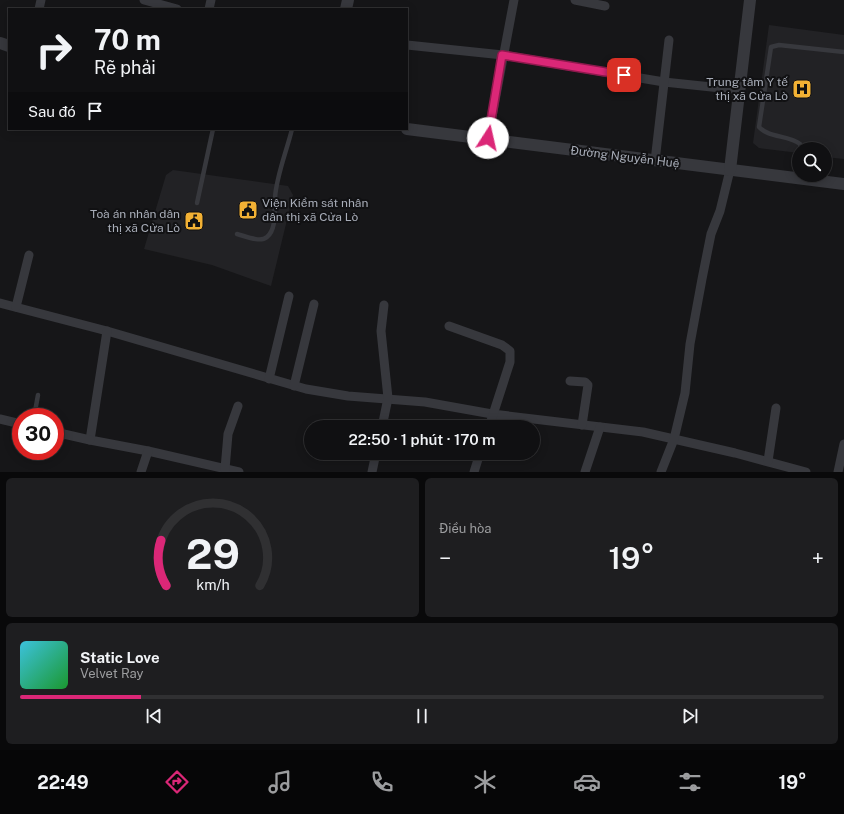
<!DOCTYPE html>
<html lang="vi">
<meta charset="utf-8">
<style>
body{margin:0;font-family:"Public Sans",sans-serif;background:#1e1e20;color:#f1f3f6;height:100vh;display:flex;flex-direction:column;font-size:15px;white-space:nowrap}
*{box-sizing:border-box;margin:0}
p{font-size:13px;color:#9c9d9f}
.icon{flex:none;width:22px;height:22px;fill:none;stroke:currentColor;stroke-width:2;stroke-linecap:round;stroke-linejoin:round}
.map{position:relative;height:472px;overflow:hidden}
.sheet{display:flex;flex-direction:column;gap:6px;padding:6px;background:#09090a;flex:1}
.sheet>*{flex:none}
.banner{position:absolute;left:8px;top:8px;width:400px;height:122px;border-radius:0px;box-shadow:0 2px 10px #0003,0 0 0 1px #303032;background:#101012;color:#f1f3f6;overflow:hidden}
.tools{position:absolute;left:792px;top:142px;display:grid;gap:8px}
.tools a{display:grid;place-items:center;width:40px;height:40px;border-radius:50%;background:#101012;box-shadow:0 2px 10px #0003,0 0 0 1px #303032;font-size:20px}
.speed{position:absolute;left:12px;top:408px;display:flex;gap:8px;font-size:20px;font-weight:700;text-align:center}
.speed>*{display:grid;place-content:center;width:52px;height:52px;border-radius:50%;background:#101012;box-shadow:0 2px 10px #0003,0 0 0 1px #303032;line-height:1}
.speed .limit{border:6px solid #d22;background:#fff;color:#111}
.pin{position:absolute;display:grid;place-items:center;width:34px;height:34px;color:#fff;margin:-17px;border-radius:8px;box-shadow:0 2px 6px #0006}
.me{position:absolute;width:44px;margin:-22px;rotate:10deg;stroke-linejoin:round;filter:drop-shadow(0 0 3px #0008)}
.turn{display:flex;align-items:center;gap:14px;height:84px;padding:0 20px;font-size:18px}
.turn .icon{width:52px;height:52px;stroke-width:2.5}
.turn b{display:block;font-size:28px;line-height:34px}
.then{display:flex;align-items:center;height:38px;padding:0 20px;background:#0003;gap:8px;font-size:15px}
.big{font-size:30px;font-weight:600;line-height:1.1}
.sheet .widget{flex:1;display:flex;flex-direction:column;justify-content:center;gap:6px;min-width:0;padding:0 14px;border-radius:6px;background:#1e1e20}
.sheet .dial{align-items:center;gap:0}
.dial svg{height:104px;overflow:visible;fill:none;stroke:#303032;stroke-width:7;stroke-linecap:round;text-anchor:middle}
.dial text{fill:#f1f3f6;stroke:none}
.song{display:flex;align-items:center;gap:12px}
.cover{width:48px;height:48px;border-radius:6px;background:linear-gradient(135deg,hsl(190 70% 55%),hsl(130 70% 35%))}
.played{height:4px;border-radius:2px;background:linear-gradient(90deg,#db2777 15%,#303032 15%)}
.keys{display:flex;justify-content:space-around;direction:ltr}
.heat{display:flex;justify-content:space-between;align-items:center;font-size:22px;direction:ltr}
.sheet .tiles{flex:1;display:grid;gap:6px;grid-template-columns:1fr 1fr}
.widget:last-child{grid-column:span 2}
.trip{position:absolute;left:304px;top:420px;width:236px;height:40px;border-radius:20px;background:#101012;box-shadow:0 2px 10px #0003,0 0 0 1px #303032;font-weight:600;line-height:40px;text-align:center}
.tab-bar{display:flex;height:64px;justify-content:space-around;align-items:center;background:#060607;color:#9c9d9f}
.tab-bar .icon{width:28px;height:28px}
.tab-bar .active{color:#db2777}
.tab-bar b{font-size:18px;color:#f1f3f6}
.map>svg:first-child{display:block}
.built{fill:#222225}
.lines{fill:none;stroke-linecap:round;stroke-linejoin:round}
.service{stroke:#37383d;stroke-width:4.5}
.minor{stroke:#37383d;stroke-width:9}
.tertiary{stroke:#37383d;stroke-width:12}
.route-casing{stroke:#8e194d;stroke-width:10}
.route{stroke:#db2777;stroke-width:7}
.labels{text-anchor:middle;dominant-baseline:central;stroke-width:4;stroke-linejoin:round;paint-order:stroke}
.poi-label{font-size:12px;fill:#a8adb8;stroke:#111113;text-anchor:end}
.street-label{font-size:12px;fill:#a8adb8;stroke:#111113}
</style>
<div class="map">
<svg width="844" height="472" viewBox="0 0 844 472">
<rect width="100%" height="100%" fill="#161618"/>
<g class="built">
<polygon points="769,25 844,35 844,159 825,157 825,149 799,149 799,153 759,148 753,143"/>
<polygon points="173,170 288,186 293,195 271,286 212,265 144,249 166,175"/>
</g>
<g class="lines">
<g class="service">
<path d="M801 149 800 144C788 135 769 138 759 127L771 47 779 45 844 52"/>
<polyline points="796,177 799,158"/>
<polyline points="197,203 213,129"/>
<path d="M237 234C245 236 260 243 267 237 277 229 274 209 275 198 276 177 287 150 292 129"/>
<polyline points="34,417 38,395"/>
</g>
<g class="minor">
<polyline points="144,0 177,9"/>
<polyline points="575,0 605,6"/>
<polyline points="39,9 41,0"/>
<polyline points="209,9 211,0"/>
<polyline points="407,45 503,55 664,82 740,90"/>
<polyline points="488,138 514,0"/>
<polyline points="655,161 669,40"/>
<polyline points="0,303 107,331 306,389 348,396 425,402 492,414 643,432 735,453 806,472"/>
<polyline points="16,307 29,255"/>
<polyline points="449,326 502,345 510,351 510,362 489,427"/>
<polyline points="107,331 90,440 148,451 239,472"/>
<polyline points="269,379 289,296"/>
<polyline points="570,381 585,382 588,385 582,425"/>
<polyline points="294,386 314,304"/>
<polyline points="0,419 21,424"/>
<polyline points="382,427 388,398 381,331 384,305"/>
<polyline points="55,432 90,440"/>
<polyline points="768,461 776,408"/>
<polyline points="225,469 228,434 238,406"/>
<polyline points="141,472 148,451"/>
<polyline points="372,472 376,453"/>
<polyline points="474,472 480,453"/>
<polyline points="585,472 600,427"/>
<polyline points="661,472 674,439 685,393 690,344 702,279 711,234 720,211 730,170"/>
<polyline points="838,472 844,444"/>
</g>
<g class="tertiary">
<polyline points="346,9 348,0"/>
<polyline points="0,43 9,46"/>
<polyline points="407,129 844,184"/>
<polyline points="730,170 750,0"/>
</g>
</g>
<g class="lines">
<g class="route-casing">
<polyline id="route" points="488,138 502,55 624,75"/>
</g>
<use href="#route" class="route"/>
</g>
<defs>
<g id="hospital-square" transform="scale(1)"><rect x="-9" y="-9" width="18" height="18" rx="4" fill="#f2b134" stroke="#111113"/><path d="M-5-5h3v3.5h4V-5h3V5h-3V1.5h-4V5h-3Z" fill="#111"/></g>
<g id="civic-square" transform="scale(1)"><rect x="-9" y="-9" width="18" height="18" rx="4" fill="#f2b134" stroke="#111113"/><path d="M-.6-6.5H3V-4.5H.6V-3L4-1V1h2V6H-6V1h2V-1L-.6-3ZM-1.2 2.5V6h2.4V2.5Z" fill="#111"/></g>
</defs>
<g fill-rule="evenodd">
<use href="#hospital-square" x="802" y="89"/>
<use href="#civic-square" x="248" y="210"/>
<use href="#civic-square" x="194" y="221"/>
</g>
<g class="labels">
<g class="poi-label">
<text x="788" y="82">Trung tâm Y tế<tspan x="788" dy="14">thị xã Cửa Lò</tspan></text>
<text x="262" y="203" text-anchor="start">Viện Kiểm sát nhân<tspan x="262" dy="14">dân thị xã Cửa Lò</tspan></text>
<text x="180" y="214">Toà án nhân dân<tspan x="180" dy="14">thị xã Cửa Lò</tspan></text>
</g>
<g class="street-label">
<text transform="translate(625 157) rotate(7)">Đường Nguyễn Huệ</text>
</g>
</g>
</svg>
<div class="tools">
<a><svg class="icon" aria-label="search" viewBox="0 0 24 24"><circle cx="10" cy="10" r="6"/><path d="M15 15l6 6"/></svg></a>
</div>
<div class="speed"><div class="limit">30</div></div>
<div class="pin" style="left:624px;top:75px;background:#d93025"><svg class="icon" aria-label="arrive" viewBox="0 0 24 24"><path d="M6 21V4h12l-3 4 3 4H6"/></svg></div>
<svg class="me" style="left:488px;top:138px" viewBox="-20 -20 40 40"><circle r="19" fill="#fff"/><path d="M0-13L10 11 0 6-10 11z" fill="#db2777"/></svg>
<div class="trip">22:50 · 1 phút · 170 m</div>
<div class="banner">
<div class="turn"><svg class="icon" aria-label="right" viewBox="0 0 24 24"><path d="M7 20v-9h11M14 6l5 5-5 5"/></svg><div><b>70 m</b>Rẽ phải</div></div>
<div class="then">Sau đó<svg class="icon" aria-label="arrive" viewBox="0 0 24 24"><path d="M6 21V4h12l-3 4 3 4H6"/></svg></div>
</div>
</div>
<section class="sheet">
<div class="tiles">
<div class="widget dial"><svg viewBox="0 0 100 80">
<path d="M14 69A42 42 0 1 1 86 69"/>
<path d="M14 69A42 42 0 0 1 10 34" stroke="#db2777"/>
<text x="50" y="56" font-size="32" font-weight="700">29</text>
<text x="50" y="72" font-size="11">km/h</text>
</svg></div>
<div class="widget"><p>Điều hòa</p>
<div class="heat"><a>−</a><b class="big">19°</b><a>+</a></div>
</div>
<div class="widget">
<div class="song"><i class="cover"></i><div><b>Static Love</b><p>Velvet Ray</p></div></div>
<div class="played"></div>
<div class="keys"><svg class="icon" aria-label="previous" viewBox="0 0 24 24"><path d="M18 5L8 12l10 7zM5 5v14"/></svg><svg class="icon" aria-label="pause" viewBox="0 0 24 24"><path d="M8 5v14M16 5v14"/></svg><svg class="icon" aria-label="next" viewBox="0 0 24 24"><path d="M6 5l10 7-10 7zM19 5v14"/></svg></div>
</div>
</div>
</section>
<nav class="tab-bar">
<b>22:49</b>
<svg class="icon active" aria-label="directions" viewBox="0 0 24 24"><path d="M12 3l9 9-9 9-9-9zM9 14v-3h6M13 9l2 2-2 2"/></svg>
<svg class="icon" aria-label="music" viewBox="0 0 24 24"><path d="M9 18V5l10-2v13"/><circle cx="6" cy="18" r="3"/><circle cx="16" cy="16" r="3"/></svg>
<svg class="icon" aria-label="phone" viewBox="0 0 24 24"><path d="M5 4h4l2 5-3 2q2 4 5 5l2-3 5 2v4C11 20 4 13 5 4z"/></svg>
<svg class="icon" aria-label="climate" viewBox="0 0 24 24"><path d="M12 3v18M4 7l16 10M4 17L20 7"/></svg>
<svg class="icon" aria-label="car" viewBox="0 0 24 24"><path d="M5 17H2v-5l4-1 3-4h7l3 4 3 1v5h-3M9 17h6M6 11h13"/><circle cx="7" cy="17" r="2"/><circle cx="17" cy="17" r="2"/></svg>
<svg class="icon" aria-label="filters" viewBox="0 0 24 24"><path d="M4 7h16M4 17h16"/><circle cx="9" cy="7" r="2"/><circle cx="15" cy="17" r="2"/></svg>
<b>19°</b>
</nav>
